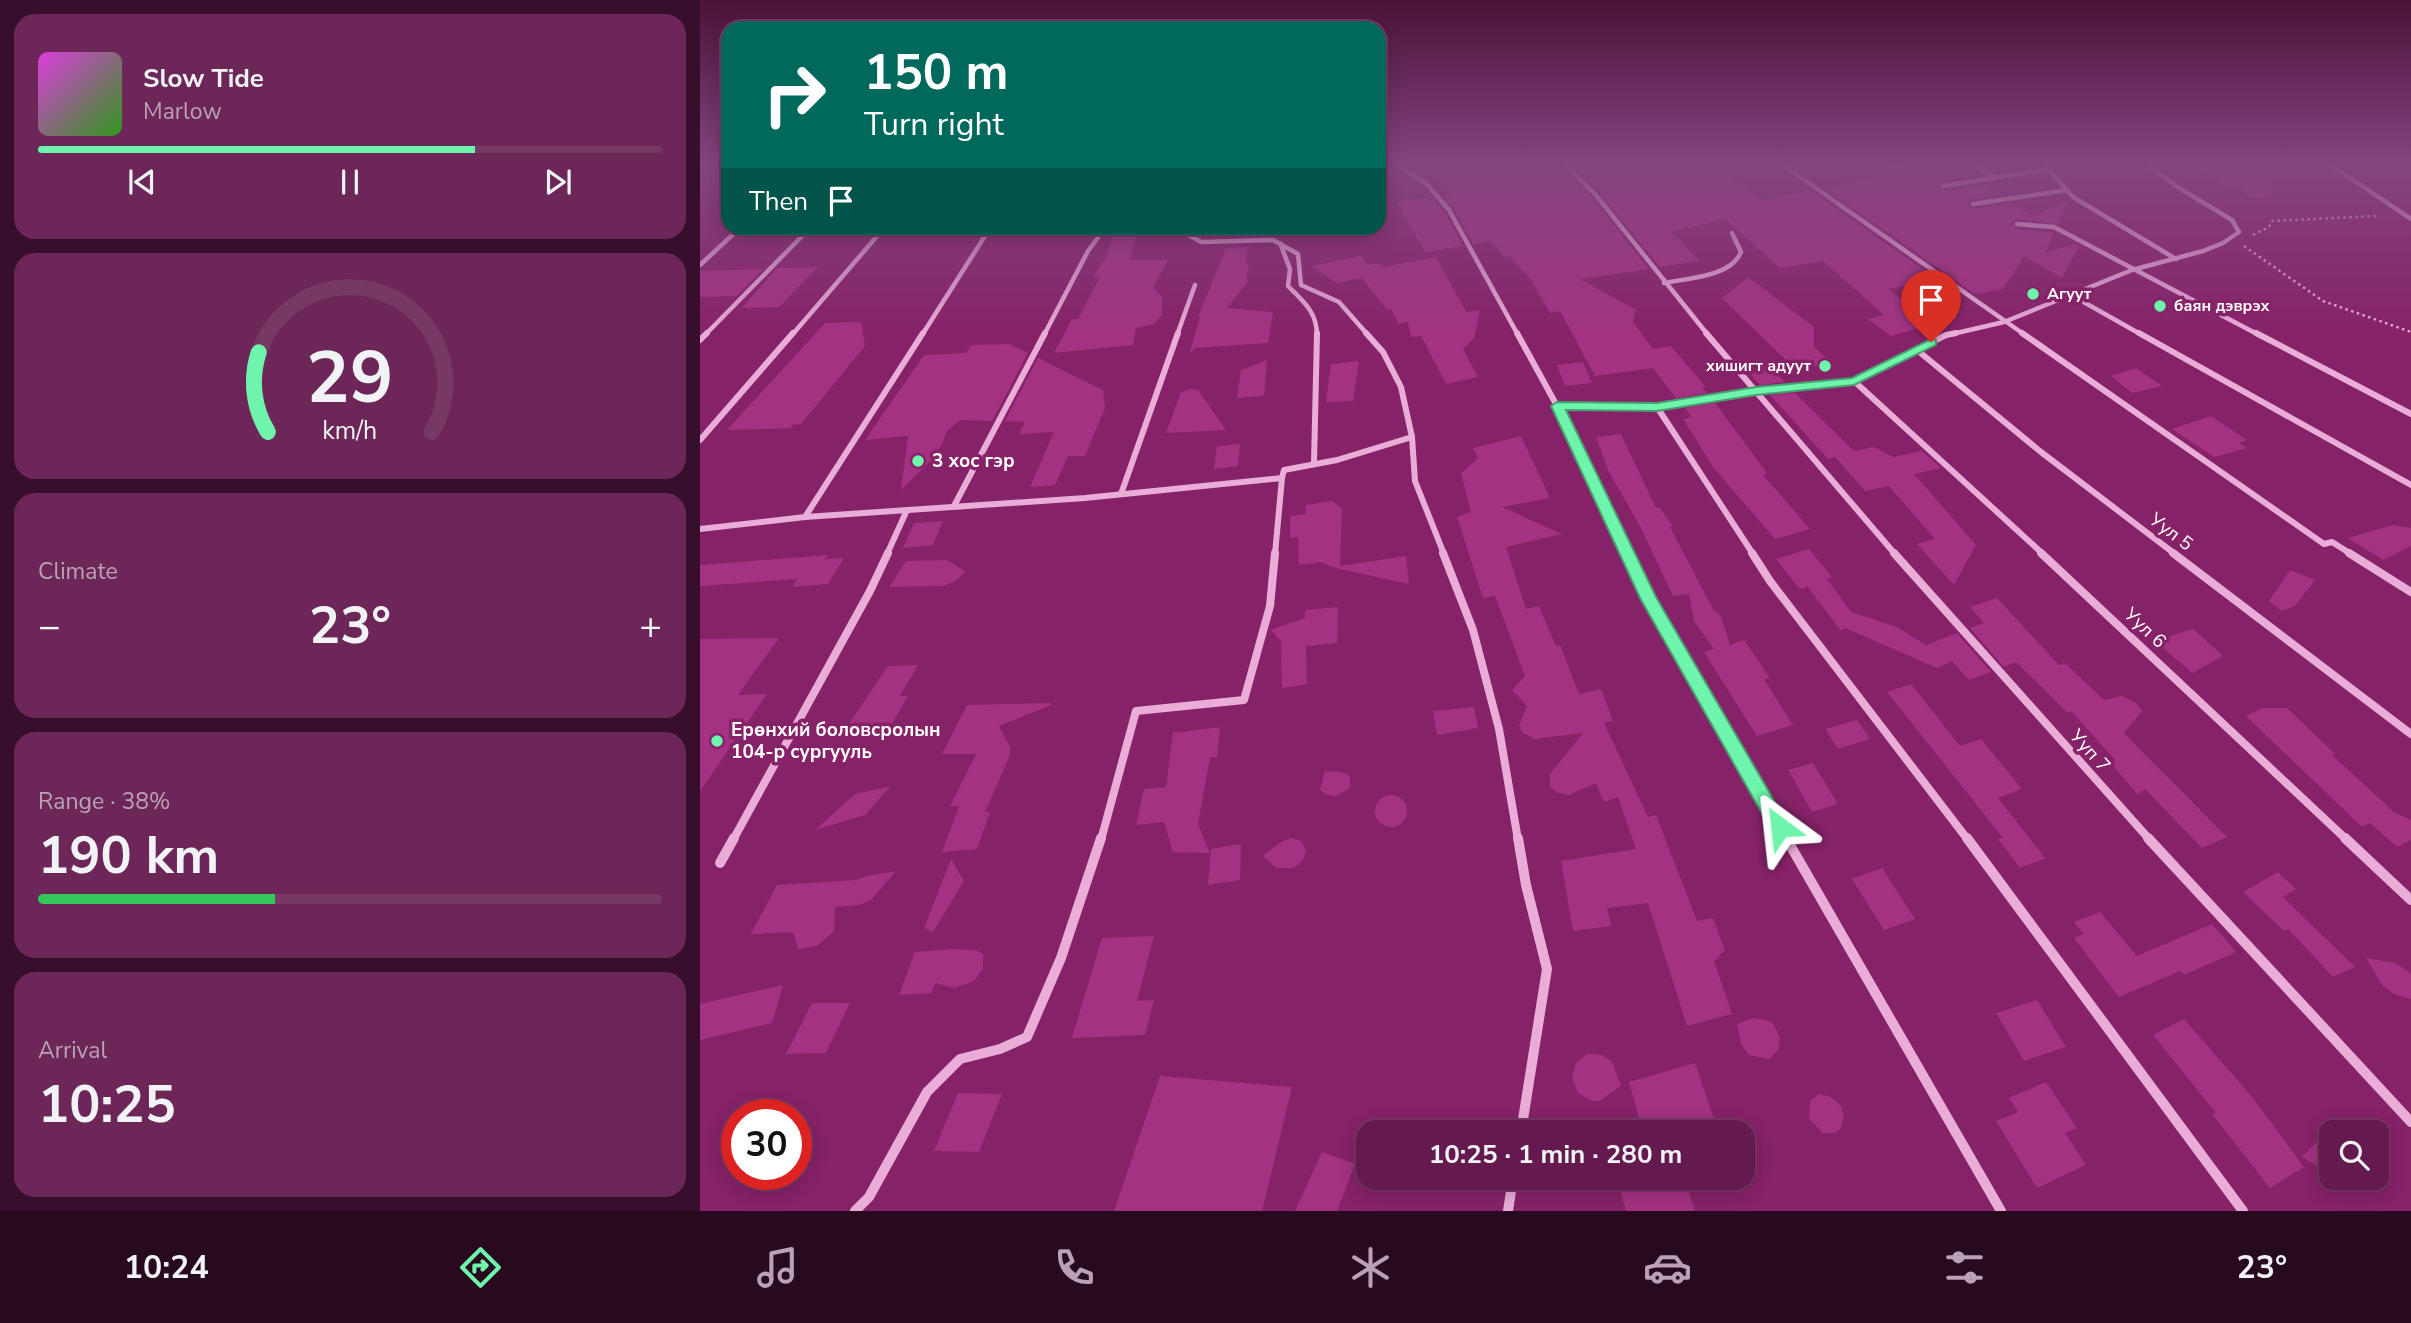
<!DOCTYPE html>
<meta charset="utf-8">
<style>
body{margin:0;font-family:"Nunito Sans",sans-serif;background:#6c2758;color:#f1f3f6;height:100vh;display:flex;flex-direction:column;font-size:26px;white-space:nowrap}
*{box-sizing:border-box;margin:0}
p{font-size:23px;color:#bba1b6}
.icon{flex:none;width:38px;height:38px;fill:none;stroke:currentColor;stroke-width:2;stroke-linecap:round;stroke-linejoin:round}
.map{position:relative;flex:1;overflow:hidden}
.details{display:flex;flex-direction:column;gap:14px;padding:14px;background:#370e2b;width:700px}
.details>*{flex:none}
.hud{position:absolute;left:21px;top:21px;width:665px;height:214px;border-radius:21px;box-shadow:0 4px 18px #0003,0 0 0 2px #783866;background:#00695c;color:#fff;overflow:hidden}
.tools{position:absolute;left:1619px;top:1120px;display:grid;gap:14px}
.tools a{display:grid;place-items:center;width:70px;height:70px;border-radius:14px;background:#641a4e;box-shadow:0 4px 18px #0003,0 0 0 2px #783866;font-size:35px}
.speed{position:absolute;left:21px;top:1099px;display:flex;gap:14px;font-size:35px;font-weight:700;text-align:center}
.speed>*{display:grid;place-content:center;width:91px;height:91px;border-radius:50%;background:#641a4e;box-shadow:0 4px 18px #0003,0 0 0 2px #783866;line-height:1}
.speed .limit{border:10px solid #d22;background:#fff;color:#111}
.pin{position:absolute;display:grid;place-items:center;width:60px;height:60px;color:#fff;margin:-72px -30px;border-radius:50% 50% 50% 0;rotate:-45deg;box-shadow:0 0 7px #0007}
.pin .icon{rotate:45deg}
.me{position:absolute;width:77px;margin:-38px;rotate:330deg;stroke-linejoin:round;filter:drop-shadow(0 0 5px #0008)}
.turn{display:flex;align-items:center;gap:24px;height:147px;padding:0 28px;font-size:32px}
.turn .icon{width:91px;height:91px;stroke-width:2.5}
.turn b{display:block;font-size:49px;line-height:60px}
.then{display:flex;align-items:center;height:66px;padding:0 28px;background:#0003;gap:14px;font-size:26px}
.big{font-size:52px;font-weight:700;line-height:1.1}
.details .card{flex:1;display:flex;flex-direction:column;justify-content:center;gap:10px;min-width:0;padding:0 24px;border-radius:21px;background:#6c2758}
.details .dial{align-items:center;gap:0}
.dial svg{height:182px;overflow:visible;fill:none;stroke:#783866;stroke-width:7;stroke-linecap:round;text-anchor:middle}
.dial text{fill:#f1f3f6;stroke:none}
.song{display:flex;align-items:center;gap:21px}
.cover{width:84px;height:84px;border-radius:10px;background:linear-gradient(135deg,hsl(300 70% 55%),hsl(110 70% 35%))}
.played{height:7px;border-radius:4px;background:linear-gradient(90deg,#6ff5ab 70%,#783866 70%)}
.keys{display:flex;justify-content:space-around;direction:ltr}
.heat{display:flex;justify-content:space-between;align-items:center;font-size:38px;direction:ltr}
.charge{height:10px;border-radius:5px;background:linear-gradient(90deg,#34c759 38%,#783866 0)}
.trip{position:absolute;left:656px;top:1120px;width:399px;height:70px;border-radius:21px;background:#641a4e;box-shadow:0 4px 18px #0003,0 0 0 2px #783866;font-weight:700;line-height:70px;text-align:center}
.tab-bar{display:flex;height:112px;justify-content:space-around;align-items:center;background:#280a1f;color:#bba1b6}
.tab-bar .icon{width:49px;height:49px}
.tab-bar .selected{color:#6ff5ab}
.tab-bar b{font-size:32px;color:#f1f3f6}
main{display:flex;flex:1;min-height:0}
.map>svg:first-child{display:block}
.building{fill:#a33282}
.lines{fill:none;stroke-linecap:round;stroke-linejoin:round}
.path{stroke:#e9add8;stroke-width:2.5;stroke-dasharray:2.5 3.5;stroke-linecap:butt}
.minor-far3{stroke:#e9add8;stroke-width:4.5}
.minor-far2{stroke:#e9add8;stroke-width:6}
.minor-far1{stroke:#e9add8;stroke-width:8}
.minor{stroke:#e9add8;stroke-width:10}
.route{fill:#6ff5ab;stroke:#489f6f;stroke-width:2}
.poi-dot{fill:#6ff5ab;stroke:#862268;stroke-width:2.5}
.labels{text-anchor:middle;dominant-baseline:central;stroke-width:7;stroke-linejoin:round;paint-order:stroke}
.far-poi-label{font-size:16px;font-weight:bold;fill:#fff;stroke:#862268;text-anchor:start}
.poi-label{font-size:19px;font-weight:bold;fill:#fff;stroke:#862268;text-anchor:start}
.street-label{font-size:19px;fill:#fff;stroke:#862268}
</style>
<main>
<section class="details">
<div class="card">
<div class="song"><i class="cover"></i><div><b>Slow Tide</b><p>Marlow</p></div></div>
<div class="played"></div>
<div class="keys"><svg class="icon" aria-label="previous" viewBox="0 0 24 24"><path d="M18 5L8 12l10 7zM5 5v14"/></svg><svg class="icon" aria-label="pause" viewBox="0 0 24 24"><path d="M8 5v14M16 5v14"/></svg><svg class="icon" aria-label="next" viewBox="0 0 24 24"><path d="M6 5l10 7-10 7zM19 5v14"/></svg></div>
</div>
<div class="card dial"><svg viewBox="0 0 100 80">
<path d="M14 69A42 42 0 1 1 86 69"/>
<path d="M14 69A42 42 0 0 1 10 34" stroke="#6ff5ab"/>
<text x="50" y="56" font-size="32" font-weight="700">29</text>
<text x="50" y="72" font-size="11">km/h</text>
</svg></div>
<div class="card"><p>Climate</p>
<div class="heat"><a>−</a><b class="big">23°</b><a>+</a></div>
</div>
<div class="card"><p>Range · 38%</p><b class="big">190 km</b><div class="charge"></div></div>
<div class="card"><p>Arrival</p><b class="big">10:25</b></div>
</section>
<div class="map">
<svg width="1711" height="1211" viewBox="0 0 1711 1211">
<rect width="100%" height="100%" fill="#862268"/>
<g class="building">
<polygon points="727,165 809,165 820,176 860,166 891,197 949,269 880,279 936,310 933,322 953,349 971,346 1005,386 1002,387 1007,393 976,398 953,368 895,376 860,311 850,313 832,281 810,256 805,257 791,241 773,244 753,207 743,195 753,194"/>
<polygon points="872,165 964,165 964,173 1010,165 1062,200 1110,190 1238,280 1189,289 1230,325 1191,336 1168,319 1184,315 1123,261 1080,268 1025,219 971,232 1000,261 960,267 898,191"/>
<polygon points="1495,165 1584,165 1568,182 1578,193 1558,199 1547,196 1543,186 1527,187"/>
<polygon points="1215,168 1220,172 1243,168 1250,173 1261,169 1272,171 1275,176 1242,181 1239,188 1244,191 1285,184 1301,195 1271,200 1268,204 1272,209 1312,203 1333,216 1368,200 1358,224 1317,219 1312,223 1316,229 1354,233 1345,253 1375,244 1379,246 1362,278 1324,256 1303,289 1275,294 1123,187 1170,179 1166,176"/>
<polygon points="731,197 745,213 763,246 725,252 696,202"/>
<polygon points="416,228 439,228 429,260 468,260 453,287 462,297 462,315 454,324 436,328 433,345 354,353 372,319 378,319 400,277 393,277 406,257"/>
<polygon points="548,247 545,264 549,264 546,277 548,281 527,308 573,312 568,343 495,348 489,355 500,317 498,317 526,248"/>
<polygon points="661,256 668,265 681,263 683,267 736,257 766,312 780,310 774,338 763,349 778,377 746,384 721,336 711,337 708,322 699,324 691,309 687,310 662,278 637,283 611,266"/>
<polygon points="118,267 79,307 42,308 77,268"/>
<polygon points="63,269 37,296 0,297 0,271"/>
<polygon points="1048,277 1114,327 1114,347 1132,363 1096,370 1022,298"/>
<polygon points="161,322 165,346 101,424 91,425 93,428 27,430 125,323"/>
<polygon points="309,344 328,353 292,421 260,420 247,431 242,444 231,460 201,490 208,436 165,440 224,355 266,353 271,345"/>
<polygon points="338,358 403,390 405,408 385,456 368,456 355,485 330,487 354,432 319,434 325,422 305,421"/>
<polygon points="567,360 564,396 537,398 541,370"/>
<polygon points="659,361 653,401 626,402 631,364"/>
<polygon points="883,362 892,383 865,386 857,365"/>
<polygon points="1064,362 1085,382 1060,385 1051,375"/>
<polygon points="1436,368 1462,386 1432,393 1411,376"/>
<polygon points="490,389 498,390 526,430 466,433 481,392"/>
<polygon points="1095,393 1154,451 1174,447 1193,457 1222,451 1241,468 1214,474 1276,545 1254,585 1217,544 1235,539 1189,486 1165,491 1135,457 1128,459 1070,395"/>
<polygon points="1015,403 1067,473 1063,475 1110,529 1075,539 1013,467 983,419 992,417 985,408"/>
<polygon points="1511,416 1547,440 1539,443 1547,448 1514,457 1472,429"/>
<polygon points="921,434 956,508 960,508 973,527 970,527 1013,609 1021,616 1030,645 1044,640 1070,678 1064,679 1093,725 1057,736 1004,652 1014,649 994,621 989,594 973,596 941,528 909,472 896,437"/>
<polygon points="821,436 850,498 802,507 862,534 806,547 826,609 839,606 856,646 860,645 879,694 901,689 913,721 904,723 948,817 956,815 997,921 1013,918 1025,950 1014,961 1032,1014 987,1026 948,903 907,908 911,926 873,931 861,861 936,849 918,797 904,802 896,783 869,795 858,793 850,787 850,774 883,733 834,739 822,732 819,726 827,706 812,690 825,676 795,596 783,598 757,517 771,512 761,473 778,458 773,448"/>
<polygon points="540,444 538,466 514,469 517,446"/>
<polygon points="632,501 642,508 640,566 706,556 709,584 639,569 620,562 599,565 598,537 590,538 590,516 606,514 606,505"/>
<polygon points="243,521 233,545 203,548 214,523"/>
<polygon points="1693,525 1711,528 1711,546 1683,560 1648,538"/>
<polygon points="1109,549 1132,577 1127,579 1151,612 1197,627 1226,645 1257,633 1291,672 1269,680 1252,661 1237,668 1145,628 1141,631 1107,586 1103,589 1098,587 1076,559"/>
<polygon points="128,555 125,559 144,558 128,584 92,587 97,579 0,586 0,565"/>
<polygon points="247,560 266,572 254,582 243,586 189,587 206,561"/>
<polygon points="1590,570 1615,580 1595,606 1582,611 1569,601"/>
<polygon points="1297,598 1359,665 1365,663 1404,700 1422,696 1436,703 1442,711 1424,733 1527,837 1502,848 1445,789 1438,795 1410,762 1416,761 1371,711 1368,713 1316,662 1304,667 1270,628 1284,623 1270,607"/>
<polygon points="638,607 637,643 606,646 607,684 582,688 581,641 571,630 605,618 605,610"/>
<polygon points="1493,629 1523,656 1492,673 1455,641"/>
<polygon points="79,638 38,695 67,694 0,791 0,639"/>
<polygon points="218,665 200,696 208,696 190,727 146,728 188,666"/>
<polygon points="1211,684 1260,746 1281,739 1322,789 1298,798 1345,858 1320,868 1298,839 1303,838 1187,692"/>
<polygon points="351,703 351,705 299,726 310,747 310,755 285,812 290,812 277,849 242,852 259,806 250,806 276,754 242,754 267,705"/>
<polygon points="774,707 778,728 737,735 733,711"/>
<polygon points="1563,708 1587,708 1635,754 1632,755 1694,812 1711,820 1711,840 1697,847 1670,823 1662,827 1546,716"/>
<polygon points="1157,720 1170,739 1138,749 1125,729"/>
<polygon points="520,727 517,757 510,758 498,824 510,853 473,852 464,822 436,825 444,789 466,787 473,733"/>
<polygon points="1113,763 1138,804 1112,812 1088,770"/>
<polygon points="625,771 642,772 650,776 650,788 636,796 627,795 620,790"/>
<polygon points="191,786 165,815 115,830 155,794"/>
<circle cx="691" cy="811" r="16"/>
<polygon points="591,838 601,841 606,850 603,860 594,868 577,868 562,856 581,842"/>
<polygon points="541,844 540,880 508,885 511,849"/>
<polygon points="251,859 264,881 233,932 224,928"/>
<polygon points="1182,868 1215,919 1184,930 1152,879"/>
<polygon points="196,871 171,900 159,905 135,907 134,931 117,946 98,949 93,932 51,934 77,885 156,880 166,876"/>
<polygon points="1578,872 1596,889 1583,897 1655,967 1633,977 1588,929 1584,931 1543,892"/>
<polygon points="1400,912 1437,956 1512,924 1536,952 1484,975 1480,971 1419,997 1374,938 1383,934 1374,922"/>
<polygon points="454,936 437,1001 454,1000 445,1035 372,1038 402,938"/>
<polygon points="254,949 276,950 283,954 283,969 274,981 254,988 235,983 231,993 199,995 215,952"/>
<polygon points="1666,958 1696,963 1711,974 1711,999 1694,994 1682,985"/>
<polygon points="83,985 72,1023 0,1040 0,1004"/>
<polygon points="1337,1000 1366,1047 1324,1061 1296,1013"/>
<polygon points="112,1003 150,1003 126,1053 86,1054"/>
<polygon points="1053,1018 1066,1020 1073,1024 1080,1037 1078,1050 1069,1059 1049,1055 1041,1044 1037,1024"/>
<polygon points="1484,1019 1553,1098 1604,1167 1570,1188 1512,1114 1516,1113 1453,1035"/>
<polygon points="887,1054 902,1055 908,1059 913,1064 921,1086 899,1101 892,1101 878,1093 872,1078 876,1063"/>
<polygon points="995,1063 1018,1132 943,1132 929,1082"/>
<polygon points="460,1076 592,1087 562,1211 414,1211"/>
<polygon points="1346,1082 1377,1128 1365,1133 1386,1165 1337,1188 1296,1121 1318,1112 1309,1098"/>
<polygon points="258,1093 302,1094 279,1152 234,1151"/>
<polygon points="1119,1094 1131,1097 1141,1106 1144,1118 1140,1129 1135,1133 1123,1133 1109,1119 1110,1101"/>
<polygon points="1631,1128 1631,1174 1602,1157"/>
<polygon points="622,1152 655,1164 637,1211 595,1211"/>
<polygon points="932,1178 984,1178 995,1211 926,1211 918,1183"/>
</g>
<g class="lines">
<g class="path">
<polyline points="1553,235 1569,227 1572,221 1676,216"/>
<polyline points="1544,246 1623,301 1711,332"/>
</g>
<g class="minor-far3">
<polyline points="696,165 726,183 749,210 818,335"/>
<polyline points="865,165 895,194 1008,335"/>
<polyline points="1083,165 1325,335"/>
<polyline points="1271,165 1294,176"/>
<polyline points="1345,165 1373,197 1476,259"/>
<polyline points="1631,165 1711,219"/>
<polyline points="1190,166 1200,165"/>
<polyline points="1243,186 1350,169"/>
<polyline points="1273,204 1367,190"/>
<polyline points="1317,224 1354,227 1559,335"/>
<polyline points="476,228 501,242 573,240 598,254 601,285 639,302 668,335"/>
<path d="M580 243 590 269 588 286C603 301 617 312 617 335"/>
<polyline points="0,265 40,228"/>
<path d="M964 283C988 278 1031 277 1041 252L1032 233"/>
<polyline points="1373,296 1442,335"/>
<polyline points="5,335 110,228"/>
<polyline points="92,335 184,228"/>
<polyline points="222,335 290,228"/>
<polyline points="344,335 388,251 405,228"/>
<polyline points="477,335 495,285"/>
<polyline points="1248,335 1304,322 1432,270 1503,251 1523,243 1539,232 1532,220 1476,186 1449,165"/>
</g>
<g class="minor-far2">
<polyline points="666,333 683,352 701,387 712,437 715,481 744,554"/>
<polyline points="817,333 857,406 957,407 1056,391 1154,381 1246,335 1256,333"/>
<polyline points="1006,333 1195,554"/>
<polyline points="1322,333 1624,544 1632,542 1651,554"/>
<polyline points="1439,333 1711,485"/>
<polyline points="1556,333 1711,414"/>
<polyline points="0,340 7,333"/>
<polyline points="1217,350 1341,452 1475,554"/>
<polyline points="1154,381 1343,554"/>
<polyline points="857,406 927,554"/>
<polyline points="957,407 1053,554"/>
<polyline points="0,440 93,333"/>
<polyline points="614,463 617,333"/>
<polyline points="421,494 478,333"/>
<polyline points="254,506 345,333"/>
<polyline points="105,517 223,333"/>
<polyline points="0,529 105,517 385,498 582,478 584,470 637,460 712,437"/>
<polyline points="187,554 207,510"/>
<polyline points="575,554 582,478"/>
</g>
<g class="minor-far1">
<polyline points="743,553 773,630 799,729 818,840"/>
<polyline points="926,553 948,598 1087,840"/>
<polyline points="1052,553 1070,581 1268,840"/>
<polyline points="1194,553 1450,840"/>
<polyline points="1341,553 1647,840"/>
<polyline points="1473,553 1711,734"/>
<polyline points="1649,553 1711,592"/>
<polyline points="33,840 170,591 188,553"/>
<polyline points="401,840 436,711 544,700 570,606 575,553"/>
</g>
<g class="minor">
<polyline points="818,838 826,885 847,969 821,1132"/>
<polyline points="1086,838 1301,1211"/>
<polyline points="1267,838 1543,1211"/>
<polyline points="1448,838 1711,1122"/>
<polyline points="1645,838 1711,900"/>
<polyline points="20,863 34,838"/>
<polyline points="155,1211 169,1197 227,1092 260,1059 300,1049 327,1037 361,958 401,838"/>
<polyline points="808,1211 813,1178"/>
</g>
</g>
<linearGradient id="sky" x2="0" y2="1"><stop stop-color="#4a1339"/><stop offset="0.49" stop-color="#844480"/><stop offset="1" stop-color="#844480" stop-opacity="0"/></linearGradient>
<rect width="1711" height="334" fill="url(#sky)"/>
<polygon class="route" points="1231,339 1236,340 1236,345 1154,385 1056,395 957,411 866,410 956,597 1086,821 1089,827 1086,833 1080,835 1073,833 940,598 851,406 857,402 957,403 1056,387 1152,378"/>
<g class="poi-dot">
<circle cx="1333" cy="294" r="7"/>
<circle cx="1460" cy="306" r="7"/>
<circle cx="1125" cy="366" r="7"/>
<circle cx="218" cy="461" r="7"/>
<circle cx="17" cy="741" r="7"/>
</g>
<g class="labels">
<g class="far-poi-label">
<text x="1347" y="294">Агуут</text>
<text x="1474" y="306">баян дэврэх</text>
<text x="1111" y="366" text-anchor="end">хишигт адуут</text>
</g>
<g class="poi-label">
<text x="232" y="461">3 хос гэр</text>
<text x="31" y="730">Ерөнхий боловсролын<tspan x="31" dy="22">104-р сургууль</tspan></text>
</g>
<g class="street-label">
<text transform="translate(1471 532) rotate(37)">Уул 5</text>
<text transform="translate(1445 628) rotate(43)">Уул 6</text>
<text transform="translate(1390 751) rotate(48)">Ууп 7</text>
</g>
</g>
</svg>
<div class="tools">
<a><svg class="icon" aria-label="search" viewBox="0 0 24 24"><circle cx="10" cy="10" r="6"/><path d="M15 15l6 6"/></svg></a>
</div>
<div class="speed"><div class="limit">30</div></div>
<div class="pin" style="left:1231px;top:342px;background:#d93025"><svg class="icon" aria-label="arrive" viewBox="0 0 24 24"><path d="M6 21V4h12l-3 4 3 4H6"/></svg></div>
<svg class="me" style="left:1080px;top:827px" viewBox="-20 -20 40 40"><path d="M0-17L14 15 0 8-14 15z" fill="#6ff5ab" stroke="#fff" stroke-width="4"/></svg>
<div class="trip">10:25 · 1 min · 280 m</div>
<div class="hud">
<div class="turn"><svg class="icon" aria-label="right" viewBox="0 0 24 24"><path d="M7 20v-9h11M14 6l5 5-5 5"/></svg><div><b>150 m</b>Turn right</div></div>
<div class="then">Then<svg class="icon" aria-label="arrive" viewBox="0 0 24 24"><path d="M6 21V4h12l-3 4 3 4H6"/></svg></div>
</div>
</div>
</main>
<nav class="tab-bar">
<b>10:24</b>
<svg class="icon selected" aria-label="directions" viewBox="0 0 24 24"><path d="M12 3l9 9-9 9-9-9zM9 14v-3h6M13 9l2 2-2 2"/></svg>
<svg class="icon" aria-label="music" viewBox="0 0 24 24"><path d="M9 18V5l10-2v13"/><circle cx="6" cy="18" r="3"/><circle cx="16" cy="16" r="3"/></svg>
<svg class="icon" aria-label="phone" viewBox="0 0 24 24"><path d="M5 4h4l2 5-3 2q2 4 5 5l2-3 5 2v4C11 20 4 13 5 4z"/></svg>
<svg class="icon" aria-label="climate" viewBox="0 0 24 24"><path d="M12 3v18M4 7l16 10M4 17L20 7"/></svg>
<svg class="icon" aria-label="car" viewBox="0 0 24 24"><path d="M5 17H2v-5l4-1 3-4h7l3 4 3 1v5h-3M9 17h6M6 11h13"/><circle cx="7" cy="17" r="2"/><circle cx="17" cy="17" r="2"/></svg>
<svg class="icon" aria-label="filters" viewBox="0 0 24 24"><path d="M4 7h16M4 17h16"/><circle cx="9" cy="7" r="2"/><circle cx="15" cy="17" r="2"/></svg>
<b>23°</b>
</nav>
